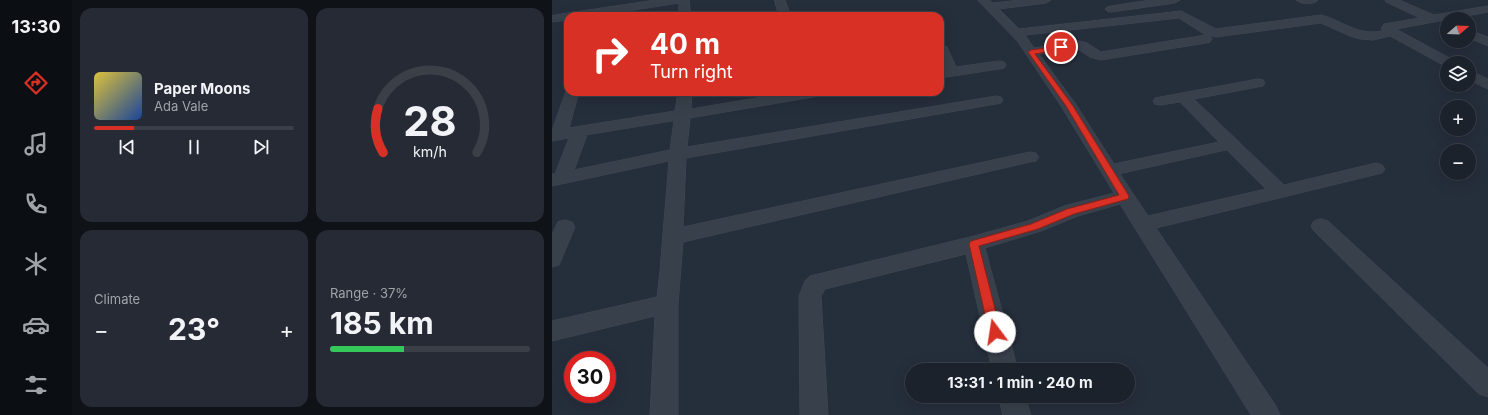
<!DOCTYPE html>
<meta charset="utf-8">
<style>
body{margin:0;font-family:Inter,sans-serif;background:#252a34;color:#f1f3f6;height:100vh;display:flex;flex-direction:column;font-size:15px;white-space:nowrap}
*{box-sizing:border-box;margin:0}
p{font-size:13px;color:#a0a4a9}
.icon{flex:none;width:22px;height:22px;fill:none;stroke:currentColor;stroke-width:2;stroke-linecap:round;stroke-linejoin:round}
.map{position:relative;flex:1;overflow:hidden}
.drawer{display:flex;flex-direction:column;gap:8px;padding:8px;background:#0f1318;width:480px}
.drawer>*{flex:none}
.banner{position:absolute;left:12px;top:12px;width:380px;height:84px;border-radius:12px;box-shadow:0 4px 16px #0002,0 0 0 1px #3a3f48;background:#d93025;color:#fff;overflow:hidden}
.needle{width:26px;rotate:71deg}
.buttons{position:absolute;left:888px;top:12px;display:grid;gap:8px}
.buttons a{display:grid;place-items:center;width:36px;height:36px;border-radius:50%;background:#1c222c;box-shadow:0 4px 16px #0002,0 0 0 1px #3a3f48;font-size:20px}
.speed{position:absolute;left:12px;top:351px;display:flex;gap:8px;font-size:20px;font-weight:700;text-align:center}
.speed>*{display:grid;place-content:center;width:52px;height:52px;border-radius:50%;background:#1c222c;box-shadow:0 4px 16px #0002,0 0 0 1px #3a3f48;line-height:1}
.speed .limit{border:6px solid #d22;background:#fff;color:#111}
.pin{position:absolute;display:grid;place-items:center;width:34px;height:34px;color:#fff;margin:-17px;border:2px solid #fff;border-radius:50%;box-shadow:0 1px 4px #0007}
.me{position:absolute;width:44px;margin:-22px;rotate:346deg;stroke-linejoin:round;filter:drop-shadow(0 0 3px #0008)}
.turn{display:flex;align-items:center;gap:14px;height:84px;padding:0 20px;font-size:18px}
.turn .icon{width:52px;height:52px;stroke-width:2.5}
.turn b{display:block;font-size:28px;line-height:34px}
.big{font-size:30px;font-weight:700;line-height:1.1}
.drawer .widget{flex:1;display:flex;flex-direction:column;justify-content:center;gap:6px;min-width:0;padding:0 14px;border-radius:12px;background:#252a34}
.drawer .dial{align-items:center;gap:0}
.dial svg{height:104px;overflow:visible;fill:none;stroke:#3a3f48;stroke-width:7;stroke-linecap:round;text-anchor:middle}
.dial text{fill:#f1f3f6;stroke:none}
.song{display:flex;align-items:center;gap:12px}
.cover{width:48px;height:48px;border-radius:6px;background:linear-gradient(135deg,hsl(50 70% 55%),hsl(220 70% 35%))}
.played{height:4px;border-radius:2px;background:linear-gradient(90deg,#d93025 20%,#3a3f48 20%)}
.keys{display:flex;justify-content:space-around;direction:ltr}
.heat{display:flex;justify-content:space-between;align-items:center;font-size:22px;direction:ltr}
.charge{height:6px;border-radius:3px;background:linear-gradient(90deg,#34c759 37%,#3a3f48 0)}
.drawer .tiles{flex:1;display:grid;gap:8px;grid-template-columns:repeat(2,1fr)}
.trip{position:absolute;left:353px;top:363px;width:230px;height:40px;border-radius:20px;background:#1c222c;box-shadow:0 4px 16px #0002,0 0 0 1px #3a3f48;font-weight:700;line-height:40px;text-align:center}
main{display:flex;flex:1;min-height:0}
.dock{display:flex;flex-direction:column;width:72px;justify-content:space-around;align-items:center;background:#0b0e12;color:#a0a4a9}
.dock .icon{width:28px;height:28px}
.dock .current{color:#d93025}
.dock b{font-size:18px;color:#f1f3f6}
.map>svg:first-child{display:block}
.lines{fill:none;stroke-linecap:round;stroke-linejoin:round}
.minor-casing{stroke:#414954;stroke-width:1}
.minor{fill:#38404b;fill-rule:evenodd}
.route{fill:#d93025;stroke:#8d1f18}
</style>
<main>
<nav class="dock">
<b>13:30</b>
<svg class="icon current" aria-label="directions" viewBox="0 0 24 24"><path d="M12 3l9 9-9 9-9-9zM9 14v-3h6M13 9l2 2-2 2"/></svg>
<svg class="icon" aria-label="music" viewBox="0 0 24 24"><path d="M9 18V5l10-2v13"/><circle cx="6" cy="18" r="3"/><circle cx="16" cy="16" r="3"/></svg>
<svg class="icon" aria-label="phone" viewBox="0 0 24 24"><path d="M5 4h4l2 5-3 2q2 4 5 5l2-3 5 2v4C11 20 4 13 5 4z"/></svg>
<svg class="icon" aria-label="climate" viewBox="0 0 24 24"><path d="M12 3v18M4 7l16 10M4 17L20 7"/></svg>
<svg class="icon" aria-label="car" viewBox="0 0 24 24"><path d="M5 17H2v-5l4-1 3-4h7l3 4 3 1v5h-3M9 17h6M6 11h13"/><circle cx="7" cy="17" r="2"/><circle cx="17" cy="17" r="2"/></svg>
<svg class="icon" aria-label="filters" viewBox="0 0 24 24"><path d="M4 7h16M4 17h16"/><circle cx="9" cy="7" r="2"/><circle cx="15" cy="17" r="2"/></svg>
</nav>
<section class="drawer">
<div class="tiles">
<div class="widget">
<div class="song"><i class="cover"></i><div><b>Paper Moons</b><p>Ada Vale</p></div></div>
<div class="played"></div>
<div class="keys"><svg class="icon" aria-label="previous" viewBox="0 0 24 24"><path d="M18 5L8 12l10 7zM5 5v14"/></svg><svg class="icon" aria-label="pause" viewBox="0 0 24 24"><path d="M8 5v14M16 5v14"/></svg><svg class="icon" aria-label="next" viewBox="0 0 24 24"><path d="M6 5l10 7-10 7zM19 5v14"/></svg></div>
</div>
<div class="widget dial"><svg viewBox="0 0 100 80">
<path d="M14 69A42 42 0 1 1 86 69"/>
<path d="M14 69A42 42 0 0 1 10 35" stroke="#d93025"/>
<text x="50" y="56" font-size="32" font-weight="700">28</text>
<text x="50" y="72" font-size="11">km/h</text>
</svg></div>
<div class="widget"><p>Climate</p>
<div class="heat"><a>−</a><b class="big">23°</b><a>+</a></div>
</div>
<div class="widget"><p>Range · 37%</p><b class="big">185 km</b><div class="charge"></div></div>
</div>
</section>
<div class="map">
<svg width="936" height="415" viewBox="0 0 936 415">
<rect width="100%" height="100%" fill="#252e3b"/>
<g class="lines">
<g class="minor-casing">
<g id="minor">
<polygon points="104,0 137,0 139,16 127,16 127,3 44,16 16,16 16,20 0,22 0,16 3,15"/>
<polygon points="223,0 233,0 239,16 227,16"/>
<path d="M426 0H437L441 3 468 0H499L494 3 447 9 467 29 629 11 664 29 769 15C792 21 805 36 830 31V27L832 24 868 18 834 2 833 0H847L882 15 936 6V12L844 29 901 60 903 63H895V67L838 36 821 40 808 39 798 36 769 23 664 37 652 34 627 18 473 35 482 48 527 41 535 43 549 52 654 35 658 36 660 39 658 42 654 43 549 60 538 57 526 49 487 54 525 106 562 164 667 142 628 102 608 105 603 104 601 101 603 98 706 79 711 80 713 83 711 86 642 99 732 185 824 163 830 165 833 169 830 173 604 228 724 406 728 415H699L568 204 526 216 489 231 433 248 466 370H440L414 254 273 289 269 296 276 415H248L247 296 253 281 258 276 422 236 476 221 512 206 562 193 509 106 466 42ZM675 150 714 189 596 216 568 174Z"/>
<polygon points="599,0 628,0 623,3 559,12 555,11 553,9 555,7 559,6"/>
<path d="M744 0H766C762 5 748 5 744 0Z"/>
<polygon points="917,30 936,37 936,46 917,38"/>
<polygon points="390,46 395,47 404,67 447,61 452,62 454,65 452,68 447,69 388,78 388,70 391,69 388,61 388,47"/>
<polygon points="917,70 936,79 936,89 917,80"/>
<path d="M15 89 16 92H27L17 128 123 111 126 92H140L139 109 240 92H274L272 95 267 96 138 118 135 147 444 96 449 97 451 100 449 103 444 104 134 158 131 227 478 152 484 153 487 157 484 161 478 162 131 242 126 304V415H98L103 316 0 341V321L105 297 108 271 117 161 0 186V174H3L17 138 0 141V131ZM122 121 118 150 22 170 35 135Z"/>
<polygon points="769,219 776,221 936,368 936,397 927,394 762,231 759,226 762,221"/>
<polygon points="13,220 20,222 23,227 7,265 0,267 0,234 6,222"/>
<polygon points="447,396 473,396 479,415 451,415"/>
</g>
</g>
<use href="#minor" class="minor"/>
</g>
<polygon class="route" points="509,46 512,47 512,49 483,54 521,106 577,196 576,199 522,214 486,229 427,246 449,332 447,336 443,337 439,336 437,332 417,244 419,241 479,224 515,209 567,195 514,106 476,52 479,50"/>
</svg>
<div class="buttons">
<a><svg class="needle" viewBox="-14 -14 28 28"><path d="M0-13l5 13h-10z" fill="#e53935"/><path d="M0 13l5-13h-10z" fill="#a0a4a9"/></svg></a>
<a><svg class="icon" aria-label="layers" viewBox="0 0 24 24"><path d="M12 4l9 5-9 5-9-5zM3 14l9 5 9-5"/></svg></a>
<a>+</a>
<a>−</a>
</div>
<div class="speed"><div class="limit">30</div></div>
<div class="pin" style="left:509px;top:47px;background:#d93025"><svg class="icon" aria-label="arrive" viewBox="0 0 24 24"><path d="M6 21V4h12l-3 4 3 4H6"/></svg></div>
<svg class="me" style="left:443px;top:332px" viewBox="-20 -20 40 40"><circle r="19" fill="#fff"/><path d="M0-13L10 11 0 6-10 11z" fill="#d93025"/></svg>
<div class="trip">13:31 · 1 min · 240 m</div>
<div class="banner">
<div class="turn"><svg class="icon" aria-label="right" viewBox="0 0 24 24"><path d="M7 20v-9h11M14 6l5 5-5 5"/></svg><div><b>40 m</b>Turn right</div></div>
</div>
</div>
</main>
